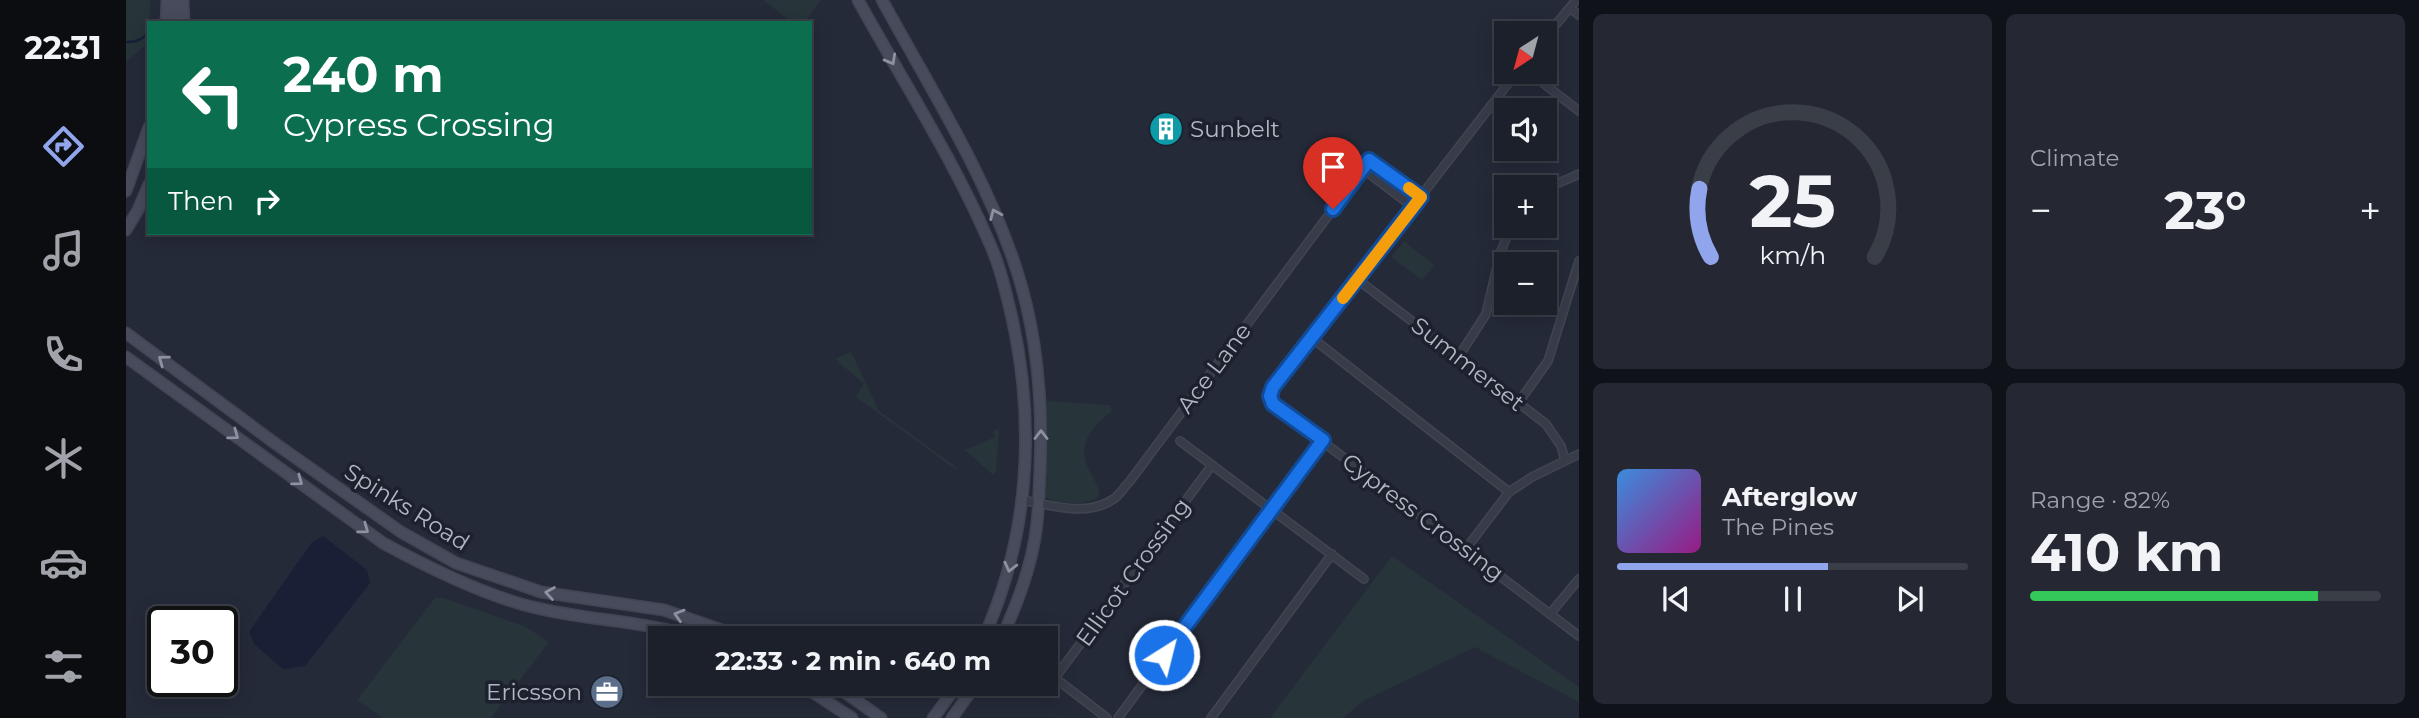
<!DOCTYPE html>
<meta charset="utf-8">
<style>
body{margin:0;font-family:Montserrat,sans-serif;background:#252833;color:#f1f3f6;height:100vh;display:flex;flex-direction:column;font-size:26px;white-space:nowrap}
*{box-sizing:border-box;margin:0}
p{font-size:23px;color:#a0a3a9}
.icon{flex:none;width:38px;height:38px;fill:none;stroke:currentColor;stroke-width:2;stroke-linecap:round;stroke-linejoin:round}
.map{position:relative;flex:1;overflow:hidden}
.sheet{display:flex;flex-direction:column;gap:14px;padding:14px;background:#0f1218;width:840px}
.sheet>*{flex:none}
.guide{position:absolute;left:21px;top:21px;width:665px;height:214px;border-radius:0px;box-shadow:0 4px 18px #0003,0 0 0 2px #3a3e47;background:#0b6e4f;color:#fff;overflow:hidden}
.needle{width:46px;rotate:216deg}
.controls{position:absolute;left:1368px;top:21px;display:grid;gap:14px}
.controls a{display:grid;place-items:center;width:63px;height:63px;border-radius:0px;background:#1c202b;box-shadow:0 4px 18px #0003,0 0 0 2px #3a3e47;font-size:35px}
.speed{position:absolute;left:21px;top:606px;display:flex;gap:14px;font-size:35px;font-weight:700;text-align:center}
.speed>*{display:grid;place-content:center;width:91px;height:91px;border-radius:50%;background:#1c202b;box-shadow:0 4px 18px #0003,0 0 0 2px #3a3e47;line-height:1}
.speed .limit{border:4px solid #111;border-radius:10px;background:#fff;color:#111}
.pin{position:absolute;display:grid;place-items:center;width:60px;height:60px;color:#fff;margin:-72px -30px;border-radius:50% 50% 50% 0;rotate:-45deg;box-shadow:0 0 7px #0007}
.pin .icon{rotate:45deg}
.me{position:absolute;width:77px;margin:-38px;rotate:36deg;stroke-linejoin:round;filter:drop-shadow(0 0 5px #0008)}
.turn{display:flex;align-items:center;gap:24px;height:147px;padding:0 21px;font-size:32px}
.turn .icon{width:91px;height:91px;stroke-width:2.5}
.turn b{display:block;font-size:49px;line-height:60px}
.then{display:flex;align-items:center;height:66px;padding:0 21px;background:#0003;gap:14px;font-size:26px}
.big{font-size:52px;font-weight:700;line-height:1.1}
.sheet .card{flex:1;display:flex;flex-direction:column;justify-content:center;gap:10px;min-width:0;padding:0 24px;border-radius:10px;background:#252833}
.sheet .dial{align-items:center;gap:0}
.dial svg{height:182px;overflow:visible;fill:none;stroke:#3a3e47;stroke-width:7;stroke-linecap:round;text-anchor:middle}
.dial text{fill:#f1f3f6;stroke:none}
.song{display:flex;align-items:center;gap:21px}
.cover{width:84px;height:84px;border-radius:10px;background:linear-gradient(135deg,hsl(210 70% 55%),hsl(310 70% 35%))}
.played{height:7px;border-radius:4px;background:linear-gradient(90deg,#91a5ed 60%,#3a3e47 60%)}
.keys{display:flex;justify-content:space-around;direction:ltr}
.heat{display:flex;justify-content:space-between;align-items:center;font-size:38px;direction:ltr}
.charge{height:10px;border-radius:5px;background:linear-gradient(90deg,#34c759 82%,#3a3e47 0)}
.sheet .tiles{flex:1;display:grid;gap:14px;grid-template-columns:repeat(2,1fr)}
.trip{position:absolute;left:522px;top:626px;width:410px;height:70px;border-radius:0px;background:#1c202b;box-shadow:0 4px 18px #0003,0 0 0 2px #3a3e47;font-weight:700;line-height:70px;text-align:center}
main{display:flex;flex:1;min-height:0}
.tab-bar{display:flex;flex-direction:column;width:126px;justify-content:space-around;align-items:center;background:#0b0d11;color:#a0a3a9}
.tab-bar .icon{width:49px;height:49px}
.tab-bar .on{color:#91a5ed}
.tab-bar b{font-size:32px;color:#f1f3f6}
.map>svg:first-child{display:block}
.green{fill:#27343a}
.water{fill:#192035}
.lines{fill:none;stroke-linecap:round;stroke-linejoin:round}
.stream{stroke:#192035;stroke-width:2.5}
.street-casing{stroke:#414552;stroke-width:10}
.secondary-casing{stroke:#414552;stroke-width:13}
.street{stroke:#383c49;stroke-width:7}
.secondary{stroke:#474b5c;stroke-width:10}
.oneway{stroke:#8d91a0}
.route-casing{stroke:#114b97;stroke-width:18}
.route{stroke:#1a73e8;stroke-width:12}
.slow{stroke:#f59e0b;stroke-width:12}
.labels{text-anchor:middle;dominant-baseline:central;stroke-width:7;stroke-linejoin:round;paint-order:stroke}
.poi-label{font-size:23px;fill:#b3b7c5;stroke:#1d212e;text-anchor:start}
.street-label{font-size:23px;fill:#b3b7c5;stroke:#1d212e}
</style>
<main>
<nav class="tab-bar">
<b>22:31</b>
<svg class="icon on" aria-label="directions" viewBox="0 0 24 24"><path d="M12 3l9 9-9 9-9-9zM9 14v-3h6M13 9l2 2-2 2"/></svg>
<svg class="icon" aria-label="music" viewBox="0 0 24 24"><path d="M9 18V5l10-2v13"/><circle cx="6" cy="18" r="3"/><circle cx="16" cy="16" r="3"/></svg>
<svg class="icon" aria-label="phone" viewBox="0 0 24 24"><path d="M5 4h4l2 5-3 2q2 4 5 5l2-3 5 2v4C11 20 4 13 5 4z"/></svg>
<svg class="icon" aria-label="climate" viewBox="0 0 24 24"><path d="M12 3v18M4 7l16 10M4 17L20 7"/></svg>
<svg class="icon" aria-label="car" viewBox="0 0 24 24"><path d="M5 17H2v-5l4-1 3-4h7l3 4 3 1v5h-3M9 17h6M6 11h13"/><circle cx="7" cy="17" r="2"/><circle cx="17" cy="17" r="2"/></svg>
<svg class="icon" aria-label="filters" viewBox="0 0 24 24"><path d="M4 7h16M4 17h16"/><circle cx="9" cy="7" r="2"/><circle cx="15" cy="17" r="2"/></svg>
</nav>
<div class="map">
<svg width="1453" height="718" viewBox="0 0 1453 718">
<rect width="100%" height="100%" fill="#252a39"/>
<g class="green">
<polygon points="0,0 24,0 23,42 0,62"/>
<polygon points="637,0 695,0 678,23 667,23"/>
<polygon points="1278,241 1308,265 1296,280 1265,257"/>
<polygon points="725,352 753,411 829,466 833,472 730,397 738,383 713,363 710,358"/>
<path d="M922 401 984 405 986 411C964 429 949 445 965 474 969 482 974 487 973 496 959 507 932 504 917 496L918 403Z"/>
<polygon points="873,428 870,471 867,475 839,450 869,437 867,431"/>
<polygon points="1266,556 1453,687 1453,702 1349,647 1237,701 1217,718 1144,718"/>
<polygon points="309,598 318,598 400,627 423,642 365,718 257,718 231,700"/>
</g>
<polygon class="water" points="197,536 241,570 244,583 179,666 157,669 129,645 123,632 186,542"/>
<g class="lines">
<path class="stream" d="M0 42C11 42 16 40 23 32"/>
<g class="street-casing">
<g id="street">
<polyline points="1444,8 1453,15"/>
<polyline points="1419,38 1450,0"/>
<polyline points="1391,72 1147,387 1144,396 1147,404 1453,636"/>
<polyline points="1403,72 1453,111"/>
<polyline points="1237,169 1287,207"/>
<polyline points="1419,189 1453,174"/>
<polyline points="1231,279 1420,424 1435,446 1439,460"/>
<polyline points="1186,338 1383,492"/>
<polyline points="1333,356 1360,314 1374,254 1385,226"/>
<polyline points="1393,402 1422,361 1453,261"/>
<polyline points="1054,441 1238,579"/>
<path d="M896 500C925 505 962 518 989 498 994 494 999 486 1004 481L1243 161 1295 197"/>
<polyline points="1339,550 1383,492 1406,477 1453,454"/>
<polyline points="1424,614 1453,579"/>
<polyline points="981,718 929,678 1086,465"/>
<polyline points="992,718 1197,440"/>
<polyline points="1085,718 1206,554"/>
</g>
</g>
<g class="secondary-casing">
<g id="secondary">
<polyline points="48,0 50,17 58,22"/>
<polyline points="57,0 58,23"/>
<path d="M732 0C776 80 827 158 863 242 874 265 880 293 886 318 910 426 903 538 857 639"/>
<path d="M756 0C803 86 858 172 889 265 911 330 917 401 914 470 913 487 913 505 911 523 907 562 892 603 875 639"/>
<polyline points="40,23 41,0"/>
<polyline points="0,191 23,127"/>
<polyline points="0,230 12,210 23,184"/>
<polyline points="0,333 150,444 275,532 330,563 415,592 538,610 621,639"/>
<path d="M0 357 257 543C301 567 347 590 395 604 454 621 516 619 575 639"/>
<polyline points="674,684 726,718"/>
<polyline points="707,684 755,718"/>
<polyline points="807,718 832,684"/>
<polyline points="826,718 850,684"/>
</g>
</g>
<use href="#street" class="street"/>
<use href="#secondary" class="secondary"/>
</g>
<defs><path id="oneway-chevron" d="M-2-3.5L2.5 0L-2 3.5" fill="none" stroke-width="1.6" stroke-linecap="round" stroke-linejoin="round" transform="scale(1.75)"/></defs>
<g class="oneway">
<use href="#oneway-chevron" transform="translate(765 60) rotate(61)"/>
<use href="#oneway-chevron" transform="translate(869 214) rotate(-113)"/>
<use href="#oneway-chevron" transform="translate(37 360) rotate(-144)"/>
<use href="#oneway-chevron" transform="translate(108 435) rotate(36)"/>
<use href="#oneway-chevron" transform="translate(915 435) rotate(-90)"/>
<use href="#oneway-chevron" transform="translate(172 481) rotate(36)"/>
<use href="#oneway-chevron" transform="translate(238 529) rotate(36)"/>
<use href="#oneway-chevron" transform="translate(884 567) rotate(104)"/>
<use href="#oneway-chevron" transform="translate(424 593) rotate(-171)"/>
<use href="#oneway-chevron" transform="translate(553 615) rotate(-163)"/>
</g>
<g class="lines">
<g class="route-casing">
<polyline id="route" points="1038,655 1197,440 1147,404 1144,396 1147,387 1295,197 1243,160 1207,209"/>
</g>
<use href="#route" class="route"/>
<polyline class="slow" points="1217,298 1295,197 1283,188"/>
</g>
<defs>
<g id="building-disc" transform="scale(1.75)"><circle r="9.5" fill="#0f9aa8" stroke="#1d212e"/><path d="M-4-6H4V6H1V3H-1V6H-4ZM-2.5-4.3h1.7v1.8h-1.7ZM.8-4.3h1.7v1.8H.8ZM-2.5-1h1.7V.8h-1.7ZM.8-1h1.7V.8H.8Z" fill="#fff"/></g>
<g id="office-disc" transform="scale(1.75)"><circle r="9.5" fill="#5c6f8a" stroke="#1d212e"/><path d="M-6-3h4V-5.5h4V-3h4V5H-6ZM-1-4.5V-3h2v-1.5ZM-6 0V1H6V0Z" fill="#fff"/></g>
</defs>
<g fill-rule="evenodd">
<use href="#building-disc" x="1040" y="129"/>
<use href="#office-disc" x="481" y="692"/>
</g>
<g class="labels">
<g class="poi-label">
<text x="1064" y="129">Sunbelt</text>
<text x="456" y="692" text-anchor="end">Ericsson</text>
</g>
<g class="street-label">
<text transform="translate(1342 364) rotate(38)">Summerset</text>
<text transform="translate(1088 368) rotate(-53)">Ace Lane</text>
<text transform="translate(281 507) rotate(32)">Spinks Road</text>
<text transform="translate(1297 517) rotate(37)">Cypress Crossing</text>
<text transform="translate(1007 572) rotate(-54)">Ellicot Crossing</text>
</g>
</g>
</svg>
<div class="controls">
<a><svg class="needle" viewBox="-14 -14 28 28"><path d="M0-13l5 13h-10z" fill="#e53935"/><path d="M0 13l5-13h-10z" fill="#a0a3a9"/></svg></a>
<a><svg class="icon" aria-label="sound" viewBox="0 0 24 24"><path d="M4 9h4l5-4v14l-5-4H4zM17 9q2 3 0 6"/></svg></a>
<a>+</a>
<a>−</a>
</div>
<div class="speed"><div class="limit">30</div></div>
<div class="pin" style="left:1207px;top:209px;background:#d93025"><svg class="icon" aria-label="arrive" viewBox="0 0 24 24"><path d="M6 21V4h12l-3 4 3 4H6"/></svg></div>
<svg class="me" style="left:1038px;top:655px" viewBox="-20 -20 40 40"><circle r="17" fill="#1a73e8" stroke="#fff" stroke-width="3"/><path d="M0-11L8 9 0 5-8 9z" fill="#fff"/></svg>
<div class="trip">22:33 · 2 min · 640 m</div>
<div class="guide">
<div class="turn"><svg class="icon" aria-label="left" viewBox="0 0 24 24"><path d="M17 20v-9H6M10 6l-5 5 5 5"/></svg><div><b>240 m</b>Cypress Crossing</div></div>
<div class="then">Then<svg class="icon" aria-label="right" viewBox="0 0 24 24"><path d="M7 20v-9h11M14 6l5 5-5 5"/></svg></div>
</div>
</div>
<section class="sheet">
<div class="tiles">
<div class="card dial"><svg viewBox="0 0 100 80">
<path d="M14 69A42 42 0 1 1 86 69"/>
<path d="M14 69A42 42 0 0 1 9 39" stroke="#91a5ed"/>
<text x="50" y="56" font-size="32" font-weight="700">25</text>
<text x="50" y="72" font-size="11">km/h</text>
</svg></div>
<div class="card"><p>Climate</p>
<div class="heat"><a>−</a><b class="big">23°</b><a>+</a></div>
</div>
<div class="card">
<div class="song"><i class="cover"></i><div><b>Afterglow</b><p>The Pines</p></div></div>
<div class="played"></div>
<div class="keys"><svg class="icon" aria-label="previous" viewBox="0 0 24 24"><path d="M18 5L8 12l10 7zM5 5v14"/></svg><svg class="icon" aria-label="pause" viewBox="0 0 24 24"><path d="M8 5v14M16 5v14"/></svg><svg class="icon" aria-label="next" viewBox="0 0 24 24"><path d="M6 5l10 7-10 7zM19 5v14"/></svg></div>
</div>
<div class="card"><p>Range · 82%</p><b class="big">410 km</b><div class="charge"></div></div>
</div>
</section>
</main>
